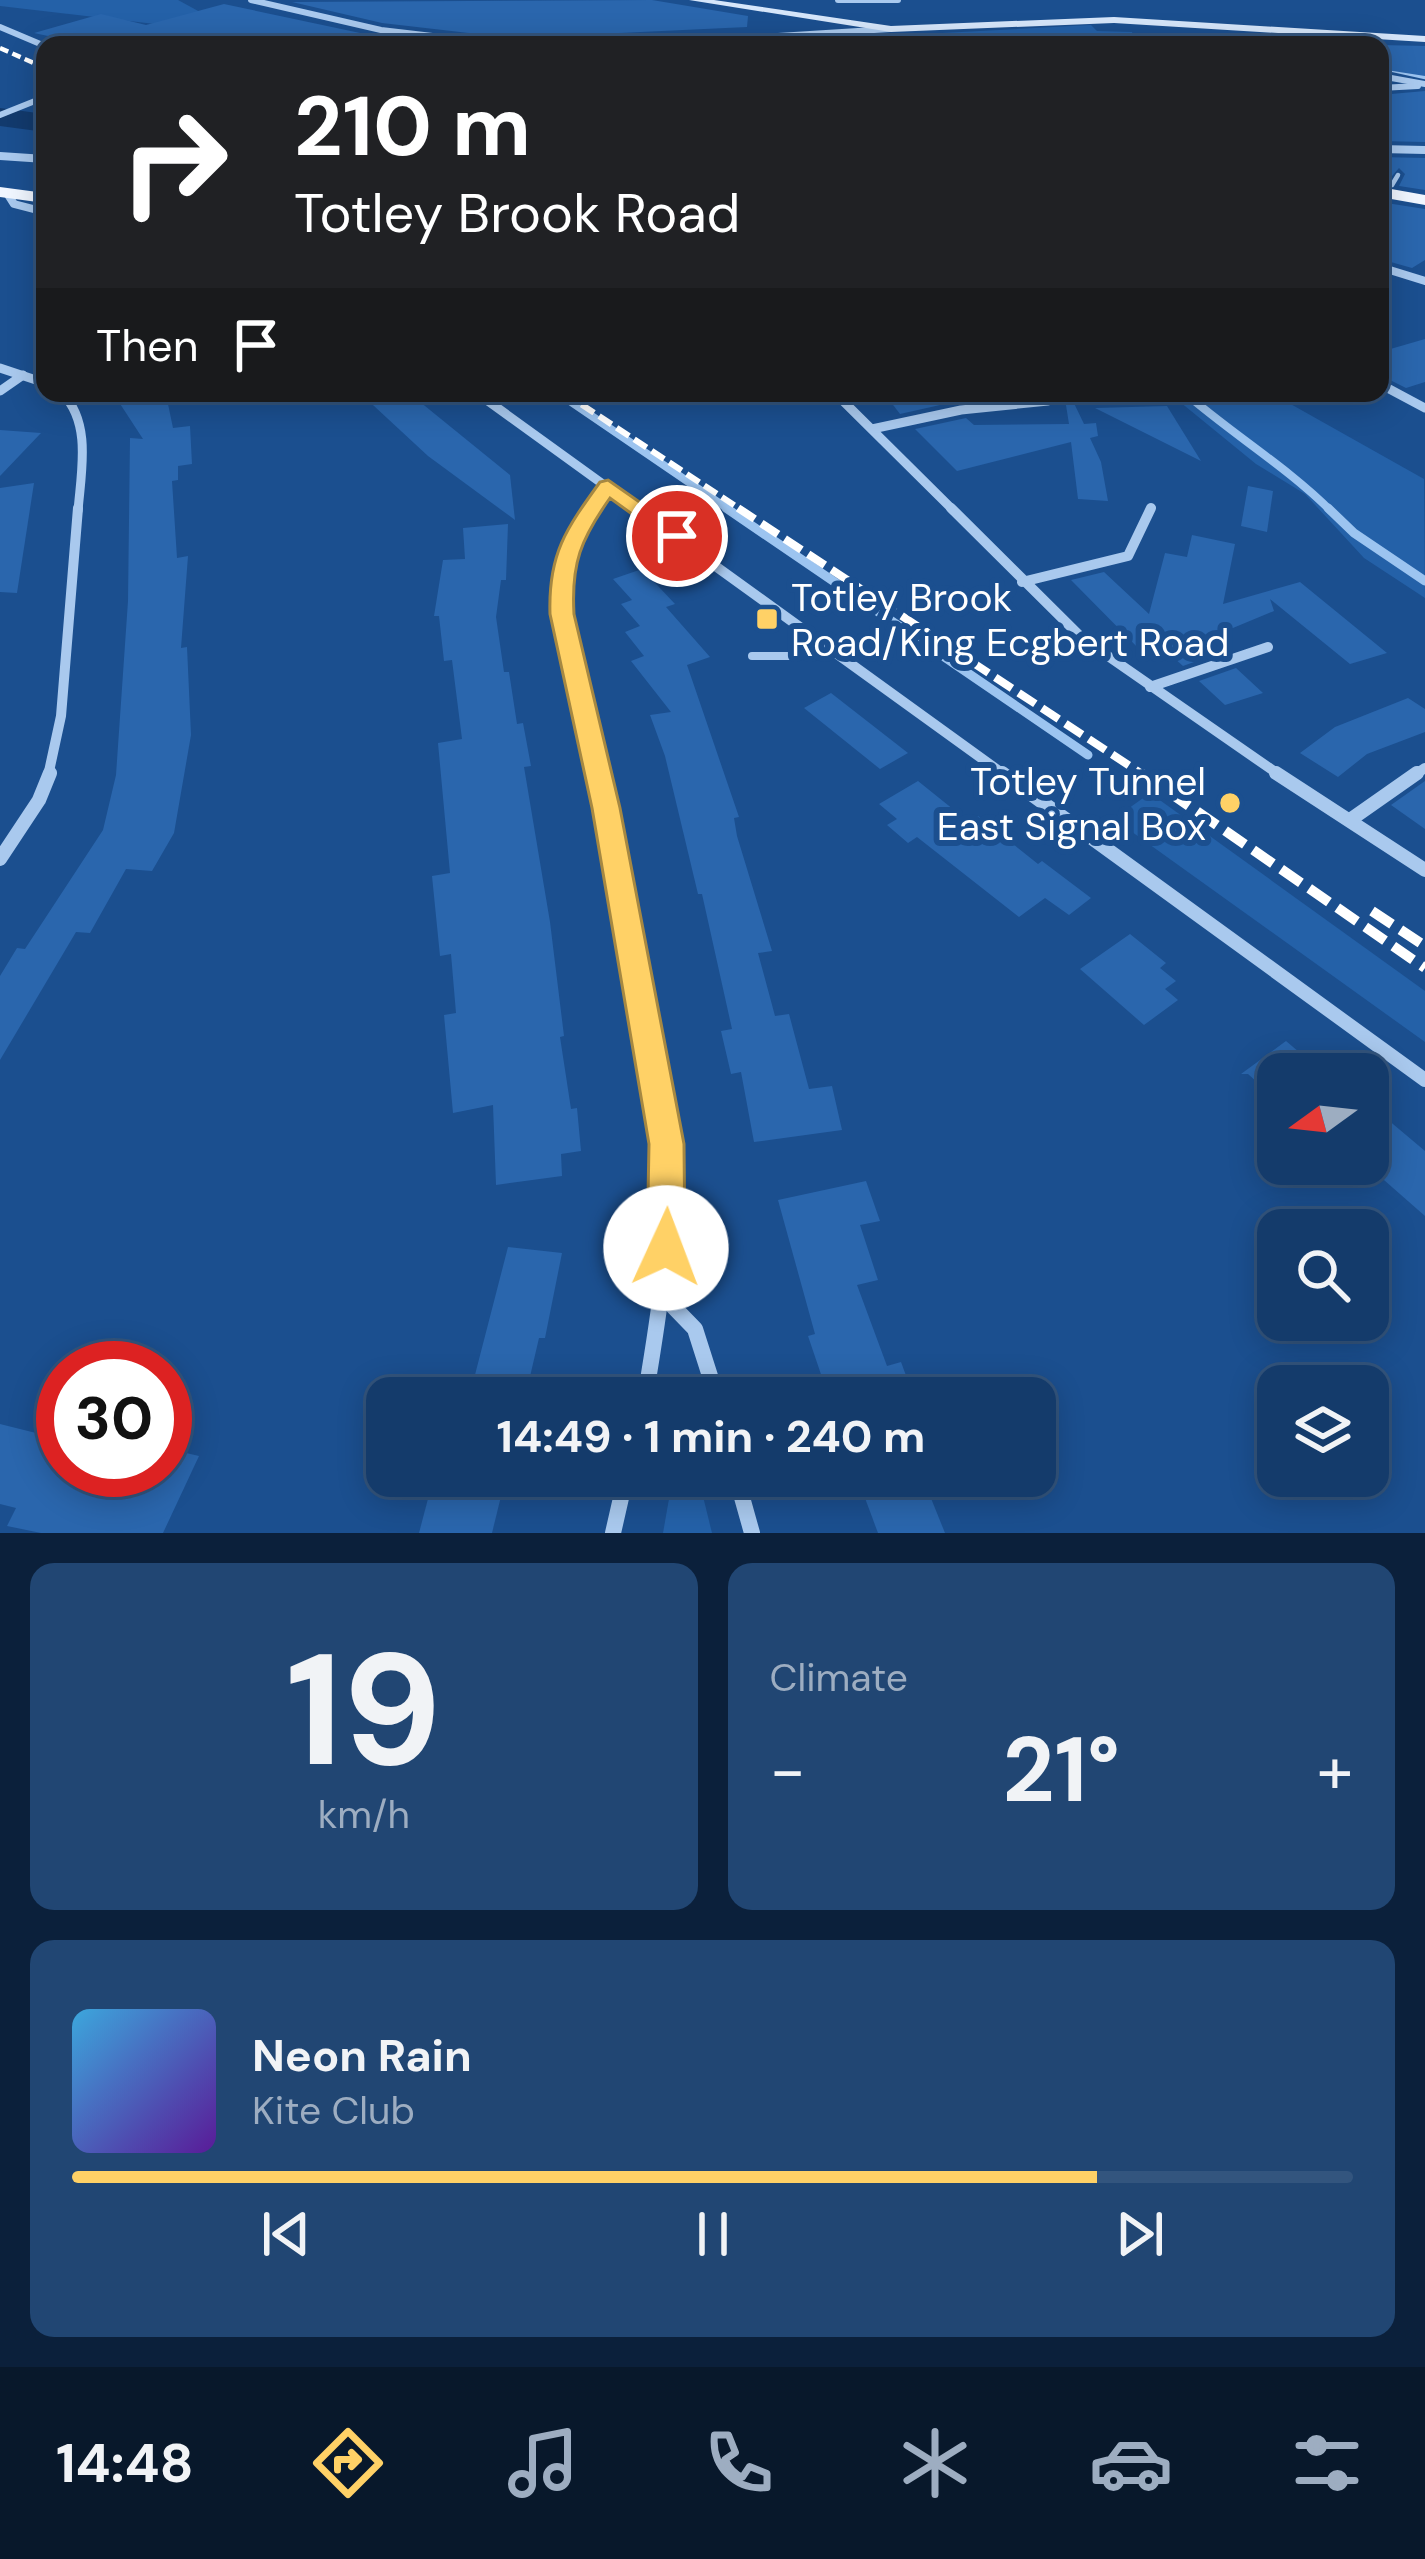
<!DOCTYPE html>
<meta charset="utf-8">
<style>
body{margin:0;font-family:"DM Sans",sans-serif;background:#214673;color:#f1f3f6;height:100vh;display:flex;flex-direction:column;font-size:45px;white-space:nowrap}
*{box-sizing:border-box;margin:0}
p{font-size:39px;color:#9dadc1}
.icon{flex:none;width:66px;height:66px;fill:none;stroke:currentColor;stroke-width:2;stroke-linecap:round;stroke-linejoin:round}
.map{position:relative;height:1533px;overflow:hidden}
.sheet{display:flex;flex-direction:column;gap:30px;padding:30px;background:#0b203b;flex:1}
.sheet>*{flex:none}
.guide{position:absolute;left:36px;top:36px;width:1353px;height:366px;border-radius:24px;box-shadow:0 6px 30px #0003,0 0 0 3px #33557e;background:#202124;color:#fff;overflow:hidden}
.needle{width:78px;rotate:255deg}
.tools{position:absolute;left:1257px;top:1053px;display:grid;gap:24px}
.tools a{display:grid;place-items:center;width:132px;height:132px;border-radius:24px;background:#143b6b;box-shadow:0 6px 30px #0003,0 0 0 3px #33557e;font-size:60px}
.speed{position:absolute;left:36px;top:1341px;display:flex;gap:24px;font-size:60px;font-weight:700;text-align:center}
.speed>*{display:grid;place-content:center;width:156px;height:156px;border-radius:50%;background:#143b6b;box-shadow:0 6px 30px #0003,0 0 0 3px #33557e;line-height:1}
.speed .limit{border:18px solid #d22;background:#fff;color:#111}
.pin{position:absolute;display:grid;place-items:center;width:102px;height:102px;color:#fff;margin:-51px;border:6px solid #fff;border-radius:50%;box-shadow:0 3px 12px #0007}
.me{position:absolute;width:132px;margin:-66px;rotate:2deg;stroke-linejoin:round;filter:drop-shadow(0 0 9px #0008)}
.turn{display:flex;align-items:center;gap:42px;height:252px;padding:0 60px;font-size:54px}
.turn .icon{width:156px;height:156px;stroke-width:2.5}
.turn b{display:block;font-size:84px;line-height:102px}
.then{display:flex;align-items:center;height:114px;padding:0 60px;background:#0003;gap:24px;font-size:45px}
.big{font-size:90px;font-weight:700;line-height:1.1}
.sheet .card{flex:1;display:flex;flex-direction:column;justify-content:center;gap:18px;min-width:0;padding:0 42px;border-radius:24px;background:#214673}
.sheet .dial{align-items:center;gap:0}
.dial b{font-size:156px;line-height:1}
.song{display:flex;align-items:center;gap:36px}
.cover{width:144px;height:144px;border-radius:18px;background:linear-gradient(135deg,hsl(200 70% 55%),hsl(270 70% 35%))}
.played{height:12px;border-radius:6px;background:linear-gradient(90deg,#ffd166 80%,#33557e 80%)}
.keys{display:flex;justify-content:space-around;direction:ltr}
.heat{display:flex;justify-content:space-between;align-items:center;font-size:66px;direction:ltr}
.sheet .tiles{flex:1;display:grid;gap:30px;grid-template-columns:1fr 1fr}
.card:last-child{grid-column:span 2}
.trip{position:absolute;left:366px;top:1377px;width:690px;height:120px;border-radius:24px;background:#143b6b;box-shadow:0 6px 30px #0003,0 0 0 3px #33557e;font-weight:700;line-height:120px;text-align:center}
.dock{display:flex;height:192px;justify-content:space-around;align-items:center;background:#08182b;color:#9dadc1}
.dock .icon{width:84px;height:84px}
.dock .selected{color:#ffd166}
.dock b{font-size:54px;color:#f1f3f6}
.map>svg:first-child{display:block}
.green{fill:#2461a8}
.lines{fill:none;stroke-linecap:round;stroke-linejoin:round}
.stream-far2{stroke:#9cc4f0;stroke-width:4.5}
.stream-far1{stroke:#9cc4f0;stroke-width:8}
.stream{stroke:#9cc4f0;stroke-width:9}
.river{fill:#123a6d;fill-rule:evenodd}
.building{fill:#2a66ad}
.lane-far1{stroke:#a9c9ee;stroke-width:4.5}
.lane{stroke:#a9c9ee;stroke-width:8}
.street-far5{stroke:#a9c9ee;stroke-width:6}
.street-far4{stroke:#a9c9ee;stroke-width:8}
.street-far3{stroke:#a9c9ee;stroke-width:9}
.street-far2{stroke:#a9c9ee;stroke-width:10}
.street-far1{stroke:#a9c9ee;stroke-width:14}
.street{stroke:#a9c9ee;stroke-width:16}
.secondary{fill:#d6e6fa;fill-rule:evenodd}
.primary{fill:#f0f6ff;fill-rule:evenodd}
.rail-far3{stroke:#fff;stroke-width:4.5;stroke-dasharray:9 4.5;stroke-linecap:butt}
.rail-far2{stroke:#fff;stroke-width:6;stroke-dasharray:15 6;stroke-linecap:butt}
.rail-far1{stroke:#fff;stroke-width:8;stroke-dasharray:20 8;stroke-linecap:butt}
.rail{stroke:#fff;stroke-width:10;stroke-dasharray:24 10;stroke-linecap:butt}
.route{fill:#ffd166;stroke:#a68842;stroke-width:3}
.poi-dot{fill:#ffd166;stroke:#1b4f8f;stroke-width:4.5}
.labels{text-anchor:middle;dominant-baseline:central;stroke-width:12;stroke-linejoin:round;paint-order:stroke}
.poi-label{font-size:39px;fill:#fff;stroke:#1b4f8f;text-anchor:start}
</style>
<div class="map">
<svg width="1425" height="1533" viewBox="0 0 1425 1533">
<rect width="100%" height="100%" fill="#1b4f8f"/>
<g class="green">
<polygon points="0,0 178,0 200,12 155,24 0,6"/>
<polygon points="1091,25 1097,31 1132,32 1134,40 1205,45 734,44"/>
<polygon points="1169,393 1271,393 1424,479 1425,598 1364,558 1305,494 1256,464"/>
<polygon points="1150,793 1425,991 1425,1042 1114,819"/>
<polygon points="673,1476 698,1476 712,1533 663,1533"/>
</g>
<g class="lines">
<polyline class="stream-far2" points="1380,67 1425,77"/>
<g class="stream-far1">
<polyline points="558,393 731,511"/>
<path d="M1185 393C1232 434 1287 467 1331 511"/>
</g>
<g class="stream">
<polyline points="726,508 1088,755"/>
<polyline points="1328,508 1354,533 1425,581"/>
</g>
<polygon class="river" points="0,108 45,114 45,132 0,126"/>
</g>
<g class="building">
<polygon points="652,0 748,16 747,27 513,38 382,23 292,2"/>
<polygon points="224,4 379,37 445,45 90,45 34,33 101,14 146,25"/>
<polygon points="1380,45 1425,46 1425,76 1380,69"/>
<polygon points="1425,91 1425,142 1380,141 1380,95"/>
<polygon points="1380,157 1425,158 1425,190 1399,186 1405,174 1399,168 1386,183 1380,183"/>
<polygon points="1380,202 1425,209 1425,260 1412,268 1380,259"/>
<polygon points="1425,339 1425,382 1406,388 1380,375 1380,352"/>
<polygon points="113,393 150,393 158,405 168,404 173,428 190,426 192,464 178,466 178,480 172,481 177,558 188,556 181,648 187,647 191,735 174,833 152,871 126,869 90,933 76,932 0,1060 0,976 17,948 25,949 103,830 116,775 128,601 130,438 143,439"/>
<polygon points="360,393 409,393 510,475 515,520 428,456"/>
<polygon points="884,393 937,393 949,403 900,414"/>
<polygon points="1071,397 1084,424 1096,423 1098,436 1090,438 1101,462 1108,501 1078,499 1071,442 957,471 915,429 966,418 974,425 1069,424 1065,399"/>
<polygon points="1167,406 1201,461 1095,408"/>
<polygon points="0,430 41,433 0,476"/>
<polygon points="34,483 17,593 0,592 0,488"/>
<polygon points="1248,486 1273,491 1267,532 1241,526"/>
<polygon points="508,524 506,580 501,580 496,617 504,672 509,672 517,724 523,723 531,766 524,767 550,922 564,1036 560,1037 571,1109 577,1108 581,1151 561,1154 562,1176 496,1185 493,1105 453,1113 444,1015 456,1013 451,954 440,956 432,876 450,873 438,743 462,739 452,660 444,661 439,616 434,616 443,560 465,559 463,528"/>
<polygon points="1192,535 1235,544 1223,604 1300,582 1387,653 1350,664 1270,599 1274,611 1204,640 1219,653 1183,666 1165,650 1147,657 1071,580 1104,572 1149,614 1165,553 1187,557"/>
<polygon points="642,569 675,604 666,607 710,657 687,665 739,817 734,818 737,836 772,951 758,953 775,1016 789,1014 809,1089 832,1086 842,1130 754,1142 741,1072 731,1074 721,1031 732,1029 702,894 698,894 665,756 650,715 671,712 631,661 644,656 625,632 640,626 621,604 632,600 613,579"/>
<polygon points="1236,668 1263,693 1225,705 1199,681"/>
<polygon points="831,693 908,753 880,769 804,708"/>
<polygon points="1408,698 1425,709 1425,732 1367,754 1338,777 1300,753 1335,727"/>
<polygon points="918,781 969,822 978,816 1038,864 1042,861 1091,898 1069,915 1045,898 1019,917 917,837 908,843 887,825 897,819 879,804"/>
<polygon points="1425,781 1425,829 1391,805"/>
<polygon points="1130,934 1166,963 1160,968 1176,981 1165,989 1178,1000 1144,1025 1080,969"/>
<polygon points="1286,1041 1325,1074 1278,1074 1278,1101 1248,1074 1241,1074"/>
<polygon points="1368,1103 1425,1151 1425,1216 1368,1166"/>
<polygon points="866,1181 880,1221 860,1225 878,1280 857,1285 887,1366 901,1362 911,1389 900,1392 902,1398 829,1398 808,1336 815,1334 778,1200"/>
<polygon points="508,1247 562,1253 545,1338 539,1338 525,1398 469,1398"/>
<polygon points="0,1424 44,1435 39,1445 63,1450 63,1470 165,1470 165,1448 199,1456 163,1533 41,1533 7,1526 16,1508 0,1504"/>
<polygon points="434,1476 506,1476 492,1533 419,1533"/>
<polygon points="899,1476 922,1476 945,1533 878,1533 862,1490"/>
</g>
<g class="lines">
<polyline class="lane-far1" points="1392,185 1398,175"/>
<polyline class="lane" points="752,656 793,656 820,639"/>
<g class="street-far5">
<polyline points="251,0 381,30 510,45"/>
<polyline points="838,0 898,0"/>
<polyline points="0,27 45,46"/>
<polyline points="636,45 890,29"/>
<polyline points="1380,76 1425,84"/>
<polyline points="1380,88 1418,86"/>
<polyline points="0,115 45,97"/>
</g>
<g class="street-far4">
<polyline points="1380,149 1425,150"/>
<polyline points="0,156 45,159"/>
<polyline points="7,193 14,204 45,212"/>
<polyline points="1380,267 1425,281"/>
</g>
<g class="street-far3">
<polyline points="0,368 45,383"/>
<polyline points="1380,384 1425,408"/>
<polyline points="0,391 23,375"/>
<path d="M62 393C92 423 81 472 78 511"/>
<polyline points="477,393 640,511"/>
<polyline points="835,393 954,511"/>
<polyline points="872,429 961,410 1048,401"/>
<polyline points="591,511 608,486"/>
</g>
<g class="street-far2">
<path d="M593 508C537 591 578 687 599 776"/>
<polyline points="635,508 1006,776"/>
<polyline points="951,508 1082,638 1281,776"/>
<polyline points="1022,582 1128,556 1151,508"/>
<polyline points="1150,687 1268,647"/>
<polyline points="48,776 61,716 78,508"/>
<polyline points="1413,776 1425,768"/>
</g>
<g class="street-far1">
<polyline points="598,773 661,1112"/>
<polyline points="1002,773 1425,1080"/>
<polyline points="1276,773 1425,870"/>
<polyline points="1350,820 1417,773"/>
<polyline points="0,859 39,800 50,773"/>
</g>
<g class="street">
<polyline points="663,1296 695,1329 717,1398"/>
<path d="M645 1398C661 1303 678 1204 661 1109"/>
<polyline points="736,1476 752,1533"/>
<polyline points="613,1533 626,1476"/>
</g>
<polygon class="secondary" points="689,0 714,0 891,26 1114,17 1425,36 1425,42 1114,23 891,32"/>
<g class="primary">
<polygon points="0,187 45,193 45,203 0,197"/>
<polygon points="1380,187 1425,195 1425,205 1380,197"/>
</g>
<polyline class="rail-far3" points="0,48 45,68"/>
<polyline class="rail-far2" points="564,393 743,511"/>
<polyline class="rail-far1" points="738,508 1145,776"/>
<g class="rail">
<polyline points="1141,773 1425,968"/>
<polyline points="1372,911 1425,946"/>
</g>
</g>
<path class="route" d="M608 480 688 536 685 541H669L610 498C581 539 571 563 574 614L620 808 684 1144 685 1248 680 1260 666 1266 653 1260 647 1248 649 1144 592 808 550 614C548 554 566 529 600 482Z"/>
<g class="poi-dot">
<rect x="755" y="607" width="24" height="24" rx="6"/>
<circle cx="1230" cy="803" r="12"/>
</g>
<g class="labels">
<g class="poi-label">
<text x="791" y="597">Totley Brook<tspan x="791" dy="45">Road/King Ecgbert Road</tspan></text>
<text x="1206" y="781" text-anchor="end">Totley Tunnel<tspan x="1206" dy="45">East Signal Box</tspan></text>
</g>
</g>
</svg>
<div class="tools">
<a><svg class="needle" viewBox="-14 -14 28 28"><path d="M0-13l5 13h-10z" fill="#e53935"/><path d="M0 13l5-13h-10z" fill="#9dadc1"/></svg></a>
<a><svg class="icon" aria-label="search" viewBox="0 0 24 24"><circle cx="10" cy="10" r="6"/><path d="M15 15l6 6"/></svg></a>
<a><svg class="icon" aria-label="layers" viewBox="0 0 24 24"><path d="M12 4l9 5-9 5-9-5zM3 14l9 5 9-5"/></svg></a>
</div>
<div class="speed"><div class="limit">30</div></div>
<div class="pin" style="left:677px;top:536px;background:#d93025"><svg class="icon" aria-label="arrive" viewBox="0 0 24 24"><path d="M6 21V4h12l-3 4 3 4H6"/></svg></div>
<svg class="me" style="left:666px;top:1248px" viewBox="-20 -20 40 40"><circle r="19" fill="#fff"/><path d="M0-13L10 11 0 6-10 11z" fill="#ffd166"/></svg>
<div class="trip">14:49 · 1 min · 240 m</div>
<div class="guide">
<div class="turn"><svg class="icon" aria-label="right" viewBox="0 0 24 24"><path d="M7 20v-9h11M14 6l5 5-5 5"/></svg><div><b>210 m</b>Totley Brook Road</div></div>
<div class="then">Then<svg class="icon" aria-label="arrive" viewBox="0 0 24 24"><path d="M6 21V4h12l-3 4 3 4H6"/></svg></div>
</div>
</div>
<section class="sheet">
<div class="tiles">
<div class="card dial"><b>19</b><p>km/h</p></div>
<div class="card"><p>Climate</p>
<div class="heat"><a>−</a><b class="big">21°</b><a>+</a></div>
</div>
<div class="card">
<div class="song"><i class="cover"></i><div><b>Neon Rain</b><p>Kite Club</p></div></div>
<div class="played"></div>
<div class="keys"><svg class="icon" aria-label="previous" viewBox="0 0 24 24"><path d="M18 5L8 12l10 7zM5 5v14"/></svg><svg class="icon" aria-label="pause" viewBox="0 0 24 24"><path d="M8 5v14M16 5v14"/></svg><svg class="icon" aria-label="next" viewBox="0 0 24 24"><path d="M6 5l10 7-10 7zM19 5v14"/></svg></div>
</div>
</div>
</section>
<nav class="dock">
<b>14:48</b>
<svg class="icon selected" aria-label="directions" viewBox="0 0 24 24"><path d="M12 3l9 9-9 9-9-9zM9 14v-3h6M13 9l2 2-2 2"/></svg>
<svg class="icon" aria-label="music" viewBox="0 0 24 24"><path d="M9 18V5l10-2v13"/><circle cx="6" cy="18" r="3"/><circle cx="16" cy="16" r="3"/></svg>
<svg class="icon" aria-label="phone" viewBox="0 0 24 24"><path d="M5 4h4l2 5-3 2q2 4 5 5l2-3 5 2v4C11 20 4 13 5 4z"/></svg>
<svg class="icon" aria-label="climate" viewBox="0 0 24 24"><path d="M12 3v18M4 7l16 10M4 17L20 7"/></svg>
<svg class="icon" aria-label="car" viewBox="0 0 24 24"><path d="M5 17H2v-5l4-1 3-4h7l3 4 3 1v5h-3M9 17h6M6 11h13"/><circle cx="7" cy="17" r="2"/><circle cx="17" cy="17" r="2"/></svg>
<svg class="icon" aria-label="filters" viewBox="0 0 24 24"><path d="M4 7h16M4 17h16"/><circle cx="9" cy="7" r="2"/><circle cx="15" cy="17" r="2"/></svg>
</nav>
